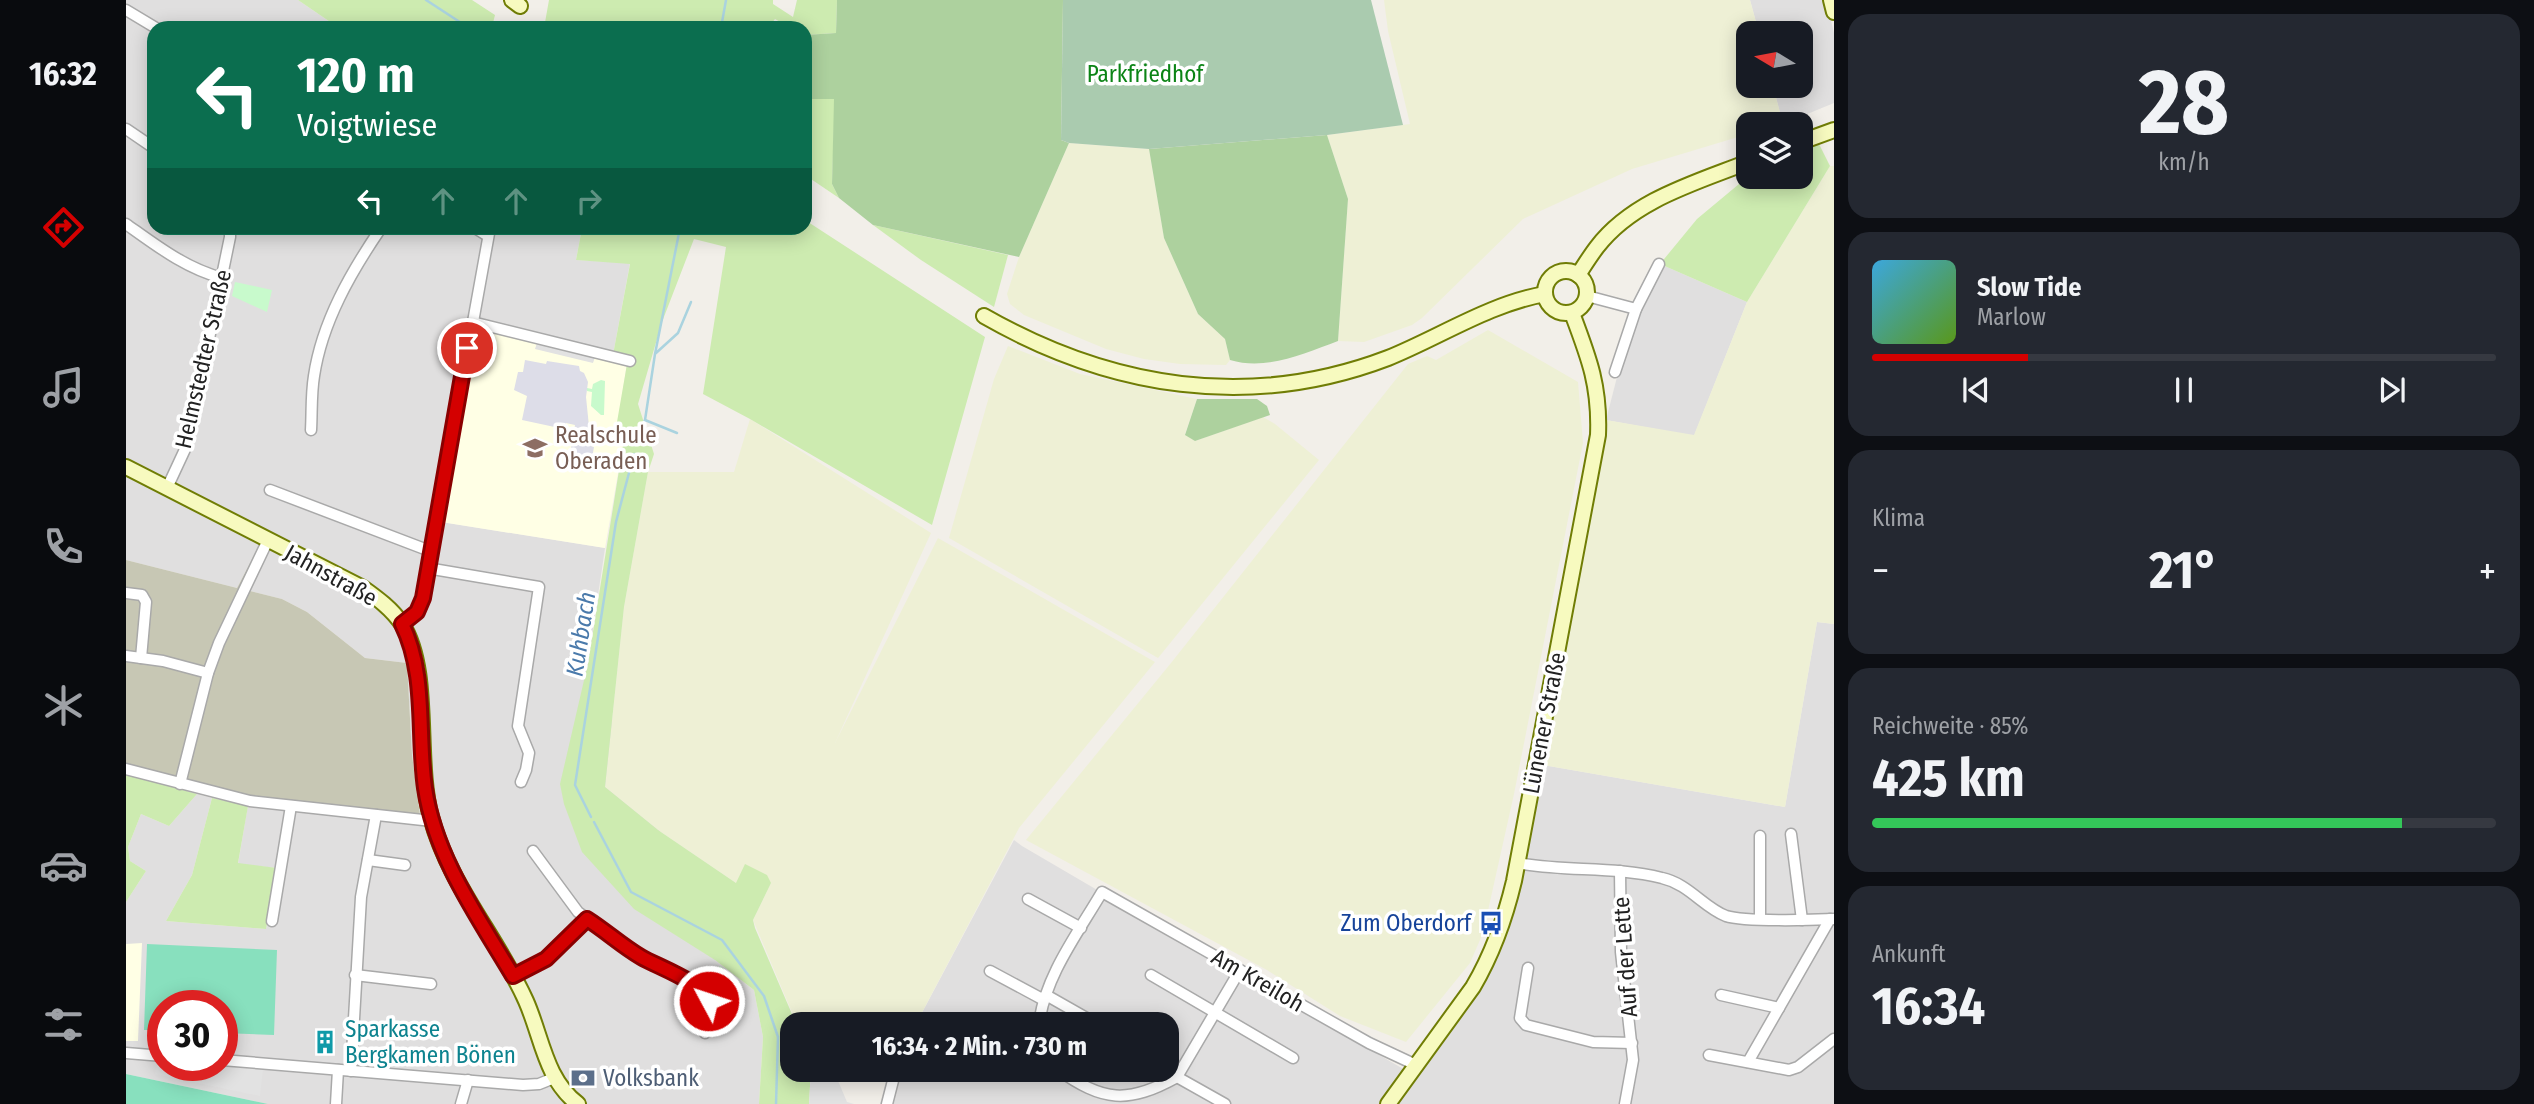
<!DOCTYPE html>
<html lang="de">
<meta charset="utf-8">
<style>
body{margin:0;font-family:"Fira Sans Condensed",sans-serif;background:#242831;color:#f1f3f6;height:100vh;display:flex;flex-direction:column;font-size:26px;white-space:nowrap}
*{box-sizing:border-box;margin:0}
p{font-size:23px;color:#9ea1a6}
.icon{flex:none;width:38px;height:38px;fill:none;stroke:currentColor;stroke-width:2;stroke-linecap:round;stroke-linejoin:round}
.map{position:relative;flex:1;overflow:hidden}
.details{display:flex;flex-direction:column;gap:14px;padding:14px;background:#0d0f14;width:700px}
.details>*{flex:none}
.banner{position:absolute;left:21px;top:21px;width:665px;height:214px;border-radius:21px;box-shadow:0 4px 18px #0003;background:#0b6e4f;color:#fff;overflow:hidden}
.needle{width:46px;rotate:280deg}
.buttons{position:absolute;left:1610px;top:21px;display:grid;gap:14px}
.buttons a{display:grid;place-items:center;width:77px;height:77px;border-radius:14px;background:#171b24;box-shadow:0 4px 18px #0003;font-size:35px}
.speed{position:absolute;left:21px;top:990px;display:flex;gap:14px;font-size:35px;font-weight:700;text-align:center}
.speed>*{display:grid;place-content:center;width:91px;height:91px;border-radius:50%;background:#171b24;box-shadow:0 4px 18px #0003;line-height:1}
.speed .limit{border:10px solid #d22;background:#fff;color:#111}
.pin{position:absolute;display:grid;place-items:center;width:60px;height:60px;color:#fff;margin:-30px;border:4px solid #fff;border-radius:50%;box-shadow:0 2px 7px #0007}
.me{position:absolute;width:77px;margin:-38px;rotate:310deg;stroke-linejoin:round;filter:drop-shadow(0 0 5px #0008)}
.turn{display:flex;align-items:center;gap:24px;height:147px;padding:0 35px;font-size:32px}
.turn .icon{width:91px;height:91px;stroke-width:2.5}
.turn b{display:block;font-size:49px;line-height:60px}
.lanes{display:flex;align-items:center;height:66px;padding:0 35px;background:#0003;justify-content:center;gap:35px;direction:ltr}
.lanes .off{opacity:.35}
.big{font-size:52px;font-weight:700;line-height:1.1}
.details .widget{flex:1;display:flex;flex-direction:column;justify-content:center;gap:10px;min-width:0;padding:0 24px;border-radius:21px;background:#242831}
.details .dial{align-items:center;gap:0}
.dial b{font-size:91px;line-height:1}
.song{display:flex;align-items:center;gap:21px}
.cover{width:84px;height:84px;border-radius:10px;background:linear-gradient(135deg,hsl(200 70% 55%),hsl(90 70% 35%))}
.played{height:7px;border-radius:4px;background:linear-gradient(90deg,#d40000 25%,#363941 25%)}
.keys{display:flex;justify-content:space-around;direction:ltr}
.heat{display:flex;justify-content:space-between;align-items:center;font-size:38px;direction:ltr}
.charge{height:10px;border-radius:5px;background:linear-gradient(90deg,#34c759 85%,#363941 0)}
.trip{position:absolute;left:654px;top:1012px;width:399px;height:70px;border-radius:21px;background:#171b24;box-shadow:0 4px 18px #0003;font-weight:700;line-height:70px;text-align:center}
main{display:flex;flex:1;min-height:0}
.tabs{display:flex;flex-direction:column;width:126px;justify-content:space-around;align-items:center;background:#090b0e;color:#9ea1a6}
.tabs .icon{width:49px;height:49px}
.tabs .current{color:#d40000}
.tabs b{font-size:32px;color:#f1f3f6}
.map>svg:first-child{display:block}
.residential{fill:#e0dfdf;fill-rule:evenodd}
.education{fill:#ffffe5}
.construction{fill:#c7c7b4}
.farmland{fill:#eef0d5}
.grass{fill:#cdebb0}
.forest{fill:#add19e}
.cemetery{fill:#aacbaf}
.park{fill:#c8facc}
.pitch{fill:#88e0be}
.parking{fill:#e2e2e2}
.plaza{fill:#dddde8}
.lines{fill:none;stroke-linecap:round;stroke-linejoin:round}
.stream{stroke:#aad3df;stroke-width:2.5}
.street-casing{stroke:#a9a9a9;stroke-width:13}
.secondary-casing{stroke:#707d05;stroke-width:18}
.street{stroke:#fff;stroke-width:10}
.secondary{stroke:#f7fabf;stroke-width:14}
.route-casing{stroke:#8a0000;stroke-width:18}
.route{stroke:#d40000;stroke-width:12}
.labels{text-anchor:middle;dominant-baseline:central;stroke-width:7;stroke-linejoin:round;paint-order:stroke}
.park-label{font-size:23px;fill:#0c8416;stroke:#fff}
.street-label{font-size:23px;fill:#222;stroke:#fff}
.education-label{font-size:23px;fill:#785e54;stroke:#fff;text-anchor:start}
.transit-label{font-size:23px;fill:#164399;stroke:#fff;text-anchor:end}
.culture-label{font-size:23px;fill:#0d838f;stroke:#fff;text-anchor:start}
.service-label{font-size:23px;fill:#4e5e75;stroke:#fff;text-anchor:start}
.water-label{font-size:24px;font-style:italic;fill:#4a7aab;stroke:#fff}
</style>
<main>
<nav class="tabs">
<b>16:32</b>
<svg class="icon current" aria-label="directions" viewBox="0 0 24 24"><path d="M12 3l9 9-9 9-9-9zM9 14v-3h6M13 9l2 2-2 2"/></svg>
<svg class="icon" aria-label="music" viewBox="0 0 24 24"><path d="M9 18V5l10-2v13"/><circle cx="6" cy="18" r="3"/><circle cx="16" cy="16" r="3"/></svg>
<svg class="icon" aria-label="phone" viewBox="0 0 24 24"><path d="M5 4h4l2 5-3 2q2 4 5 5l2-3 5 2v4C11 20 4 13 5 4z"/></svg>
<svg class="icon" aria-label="climate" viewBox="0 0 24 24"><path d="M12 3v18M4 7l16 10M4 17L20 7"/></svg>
<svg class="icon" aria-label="car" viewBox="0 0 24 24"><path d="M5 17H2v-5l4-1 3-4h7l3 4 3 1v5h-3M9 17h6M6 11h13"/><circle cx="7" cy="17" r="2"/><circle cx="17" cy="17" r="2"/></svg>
<svg class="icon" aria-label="filters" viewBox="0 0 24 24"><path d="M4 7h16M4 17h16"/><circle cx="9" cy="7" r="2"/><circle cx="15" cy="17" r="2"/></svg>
</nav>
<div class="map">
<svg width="1708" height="1104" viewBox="0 0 1708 1104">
<rect width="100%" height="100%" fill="#f2efe9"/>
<g class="residential">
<path d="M0 0H172L213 28H28V228H456L450 260 504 263 486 360 309 521 479 548 462 663 589 960 628 990 637 1037 633 1104H142L0 1074V902L20 871 4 861 2 847 15 814 43 826 71 794 86 798 66 875 40 921 140 929 151 868 112 864 123 799 294 814 286 755 281 663 239 658 181 612 156 599 120 590 133 546 111 588 0 560ZM37 1006H96V1066H37Z"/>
<polygon points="1624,0 1700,0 1708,33 1708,103 1657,124 1647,86 1675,86 1675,33 1633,33"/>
<polygon points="1534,264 1621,302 1568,436 1480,420 1508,311"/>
<polygon points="1691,622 1708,624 1708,1104 1272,1104 1355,988 1377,946 1401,857 1417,765 1659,807"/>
<polygon points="888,840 896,846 1279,1070 1254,1104 754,1104 763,1069 1041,1069 1041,1024 790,1024"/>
</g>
<g class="education">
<polygon points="345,323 501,363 492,422 499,433 479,548 309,521"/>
<polygon points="16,943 12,1041 0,1041 0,944"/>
</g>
<polygon class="construction" points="133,546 139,549 120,590 156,599 181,612 239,658 281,663 286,755 294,815 123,799 0,765 0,560 111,588"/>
<g class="farmland">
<polygon points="1258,0 1624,0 1633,33 1622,33 1622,86 1647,86 1657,124 1622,124 1622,134 1506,169 1397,219 1296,318 1286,325 1238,342 1212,341 1222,199 1201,135 1284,124 1262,31"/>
<polygon points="943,143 1023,149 1038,238 1072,314 1099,339 1104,360 1100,365 1054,364 1018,359 980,349 898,315 884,304 881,294 893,257"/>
<polygon points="1704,166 1708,166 1708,624 1691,622 1659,807 1417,765 1480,420 1568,435 1621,302"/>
<polygon points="1362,330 1452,382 1457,443 1388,794 1357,933 1344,963 1280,1042 1214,1016 1141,970 900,840 1045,663 1282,364 1301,356 1310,360"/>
<polygon points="882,346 954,374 1071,399 1059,434 1069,441 1137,417 1149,424 1193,460 1032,658 823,538 868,379"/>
<polygon points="624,419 805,533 709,743 812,538 1029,662 893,828 790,1024 702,1024 688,1020 670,1022 627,920 645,883 610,883 532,830 479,787 498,607 522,472 608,472"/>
</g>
<g class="grass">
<polygon points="172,0 346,0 369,15 367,23 374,28 213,28"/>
<polygon points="423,0 647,0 647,4 667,17 671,0 711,0 710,33 679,35 679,28 665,28 649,19 642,28 418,28"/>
<polygon points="709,98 706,184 713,198 679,175 679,99"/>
<polygon points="1692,142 1704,166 1621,302 1534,264 1571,219 1613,184 1625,177 1675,177 1675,149"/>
<polygon points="679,220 859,337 806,525 624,419 577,394 600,247 568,239 536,322 512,404 528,454 522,472 498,607 479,787 532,830 610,883 619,864 641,875 645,883 627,920 629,928 669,1021 688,1020 688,1024 667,1024 667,1069 685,1069 683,1104 633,1104 637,1037 628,990 589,960 508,909 456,852 438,804 434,784 462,663 499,433 491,422 501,364 486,360 504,264 450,260 456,228 679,228"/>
<polygon points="747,225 882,255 868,307 795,260"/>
<polygon points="0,774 71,794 43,826 15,814 2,847 4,861 20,871 0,902"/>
<polygon points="86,798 122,806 112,863 151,868 140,929 40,921 66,875"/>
</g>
<g class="forest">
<polygon points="711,0 937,0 935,140 943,143 893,257 747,225 713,198 706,184 708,99 679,99 679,35 710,33"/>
<path d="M1201 135 1222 199 1212 341C1177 354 1140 371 1104 360L1099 339 1072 314 1038 238 1023 149Z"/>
<polygon points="1071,399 1131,399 1141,406 1144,415 1069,441 1059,435"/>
</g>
<polygon class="cemetery" points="937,0 1245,0 1277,125 1201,135 1023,149 943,143 935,140"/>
<g class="park">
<polygon points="109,282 146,290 141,312 106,296"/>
<polygon points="475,380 479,381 478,415 475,415 465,406 466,392 461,391 461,388 466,389 467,384"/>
<polygon points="594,966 614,982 611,1002 587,996 580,989"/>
</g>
<g class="pitch">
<polygon points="21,944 151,950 148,1035 96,1033 96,1006 37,1006 37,1030 18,1030"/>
<polygon points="0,1074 142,1104 0,1104"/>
</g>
<g class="parking">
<polygon points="411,343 469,357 467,363 409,349"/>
<polygon points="32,1062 37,1062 37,1066 137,1069 134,1096 29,1074"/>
<polygon points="685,1069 707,1069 721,1102 728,1104 683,1104"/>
</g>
<polygon class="plaza" points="399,360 420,364 421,361 453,366 454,371 458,373 462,382 460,397 465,446 468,447 466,458 444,454 449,425 440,423 438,429 396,420 401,396 388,390 392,372 397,372"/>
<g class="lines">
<g class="stream">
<polyline points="300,0 343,28"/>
<polyline points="595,28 600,0"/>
<polyline points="530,353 552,333 565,302"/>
<polyline points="519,420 551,433"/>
<polyline points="512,442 519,420 529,354 554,228"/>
<polyline points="465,817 449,785 490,522 508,454"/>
<polyline points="468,822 505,892 596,940 638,996 652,1037 650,1104"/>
</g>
<g class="street-casing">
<g id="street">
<polyline points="0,10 30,28"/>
<polyline points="0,129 28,148"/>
<path d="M0 224C31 246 59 268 96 278"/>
<polyline points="349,228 362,236"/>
<polyline points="1461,296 1510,309"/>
<polyline points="346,322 504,361"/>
<polyline points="1489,372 1510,309 1533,264"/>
<path d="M185 430C186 413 185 394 188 376 196 322 225 272 255 228"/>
<polyline points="41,488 61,445 104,237 104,228"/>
<polyline points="144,490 304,551"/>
<polyline points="301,568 413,587 392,726 403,753 400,770 395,782"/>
<polyline points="0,593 16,595 20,602 15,658"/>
<polyline points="276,624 291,612 297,598 364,228"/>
<polyline points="0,656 37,661 82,673"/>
<polyline points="0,769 124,801 306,821"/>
<polyline points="54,784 82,673 93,643 142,540"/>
<polyline points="1665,834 1676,920"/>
<polyline points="1634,836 1634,919"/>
<polyline points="407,851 452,912 517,959 533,965 582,997 579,1033"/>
<polyline points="242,860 279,865"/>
<path d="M1391 863C1439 872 1488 866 1536 878 1563 884 1577 907 1600 916 1618 922 1687 920 1708 919"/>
<polyline points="1494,871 1495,952 1507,1060 1499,1104"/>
<polyline points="902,899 955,928"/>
<polyline points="146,921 165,806"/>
<polyline points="1402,968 1394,1018 1400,1025 1467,1042 1506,1043"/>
<polyline points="864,971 918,1000"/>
<polyline points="229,975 305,984"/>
<polyline points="1025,975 1167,1058"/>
<polyline points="387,976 420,959 461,919"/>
<polyline points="920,995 971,1024"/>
<polyline points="1595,995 1653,1008"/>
<path d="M913 1024C919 976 952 933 976 892L1243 1043 1290 1065"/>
<polyline points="0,1053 37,1056"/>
<polyline points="1583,1055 1663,1070 1672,1067 1708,1039"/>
<polyline points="96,1060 397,1085 413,1084 428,1078"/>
<polyline points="1622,1062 1704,919"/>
<path d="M931 1069C977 1102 1002 1104 1051 1077L1114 970"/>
<polyline points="848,1070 908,1069"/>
<polyline points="225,1071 235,897 250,815"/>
<polyline points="1051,1077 1099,1104"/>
<polyline points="210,1104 212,1070"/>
<polyline points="335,1104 342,1080"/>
<polyline points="761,1104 770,1069"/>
</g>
</g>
<g class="secondary-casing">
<g id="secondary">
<polyline points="386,0 394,6"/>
<polyline points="1705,0 1708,12"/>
<polyline points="1675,142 1708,130"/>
<circle cx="1440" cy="292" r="21"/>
<path d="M1452 275C1458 266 1464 256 1471 247 1507 200 1569 183 1622 162"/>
<path d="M858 316C984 388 1123 411 1262 358 1314 337 1363 304 1419 294"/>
<path d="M0 467 237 588C251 598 266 609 276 624 306 671 289 760 305 817 323 885 372 938 400 1001 416 1037 419 1079 452 1104"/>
<path d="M1262 1104 1347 987C1367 953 1379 919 1388 881L1472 435C1474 386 1463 358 1446 313"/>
</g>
</g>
<use href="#street" class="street"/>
<use href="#secondary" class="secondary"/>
</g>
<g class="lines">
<g class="route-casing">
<path id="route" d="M341 348 297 598 291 612 276 624C301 675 291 733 299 788 309 857 352 917 387 976L420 959 461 919C480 931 496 946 515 957 532 967 576 982 583 1001"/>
</g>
<use href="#route" class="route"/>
</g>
<defs>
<g id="school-bare" transform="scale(1.89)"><path d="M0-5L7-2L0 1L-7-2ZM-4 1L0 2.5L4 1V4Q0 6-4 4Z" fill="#8d6e63" stroke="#fff" stroke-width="2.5" paint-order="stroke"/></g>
<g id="bus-bare" transform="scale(1.89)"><path d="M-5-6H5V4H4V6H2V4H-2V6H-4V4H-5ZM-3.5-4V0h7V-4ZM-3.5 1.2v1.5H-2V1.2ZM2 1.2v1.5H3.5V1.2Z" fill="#1a4fb4" stroke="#fff" stroke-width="2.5" paint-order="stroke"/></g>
<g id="building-bare" transform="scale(1.89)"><path d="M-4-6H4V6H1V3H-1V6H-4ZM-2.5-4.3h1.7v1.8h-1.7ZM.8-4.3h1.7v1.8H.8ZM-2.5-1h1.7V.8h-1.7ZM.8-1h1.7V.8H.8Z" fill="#0f9aa8" stroke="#fff" stroke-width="2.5" paint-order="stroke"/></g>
<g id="bank-bare" transform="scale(1.89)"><path d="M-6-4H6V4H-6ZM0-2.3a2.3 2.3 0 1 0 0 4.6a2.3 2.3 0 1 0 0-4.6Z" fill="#5c6f8a" stroke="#fff" stroke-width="2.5" paint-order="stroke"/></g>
</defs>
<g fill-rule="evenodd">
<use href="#school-bare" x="409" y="448"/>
<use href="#bus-bare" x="1365" y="923"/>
<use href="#building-bare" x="199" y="1042"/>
<use href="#bank-bare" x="457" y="1078"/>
</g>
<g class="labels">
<g class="park-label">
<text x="1019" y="74">Parkfriedhof</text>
</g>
<g class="street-label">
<text transform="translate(77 359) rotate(-77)">Helmstedter Straße</text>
<text transform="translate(205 575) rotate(29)">Jahnstraße</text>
<text transform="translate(1418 723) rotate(-79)">Lünener Straße</text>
<text transform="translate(1499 957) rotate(-94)">Auf der Lette</text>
<text transform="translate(1132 980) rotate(30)">Am Kreiloh</text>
</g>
<g class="education-label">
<text x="429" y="435">Realschule<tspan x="429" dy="26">Oberaden</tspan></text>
</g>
<g class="transit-label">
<text x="1345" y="923">Zum Oberdorf</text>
</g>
<g class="culture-label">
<text x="219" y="1029">Sparkasse<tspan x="219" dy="26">Bergkamen Bönen</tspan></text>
</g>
<g class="service-label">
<text x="477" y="1078">Volksbank</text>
</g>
<g class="water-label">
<text transform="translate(455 634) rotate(-81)">Kuhbach</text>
</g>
</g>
</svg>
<div class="buttons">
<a><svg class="needle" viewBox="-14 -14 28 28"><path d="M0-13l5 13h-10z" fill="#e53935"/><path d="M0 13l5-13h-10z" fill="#9ea1a6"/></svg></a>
<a><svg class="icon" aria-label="layers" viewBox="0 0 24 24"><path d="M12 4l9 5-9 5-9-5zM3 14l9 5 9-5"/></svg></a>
</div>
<div class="speed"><div class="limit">30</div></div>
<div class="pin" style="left:341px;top:348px;background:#d93025"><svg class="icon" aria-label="arrive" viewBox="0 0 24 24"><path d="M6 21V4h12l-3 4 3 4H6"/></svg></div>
<svg class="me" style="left:583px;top:1001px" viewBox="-20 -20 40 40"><circle r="17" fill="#d40000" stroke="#fff" stroke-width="3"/><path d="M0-11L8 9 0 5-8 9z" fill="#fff"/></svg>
<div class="trip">16:34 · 2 Min. · 730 m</div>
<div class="banner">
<div class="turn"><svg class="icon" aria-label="left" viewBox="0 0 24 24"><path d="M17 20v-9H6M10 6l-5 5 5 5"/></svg><div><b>120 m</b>Voigtwiese</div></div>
<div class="lanes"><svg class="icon" aria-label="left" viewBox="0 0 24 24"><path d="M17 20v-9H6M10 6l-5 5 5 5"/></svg><svg class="icon off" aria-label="ahead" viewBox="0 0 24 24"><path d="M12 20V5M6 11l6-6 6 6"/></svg><svg class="icon off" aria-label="ahead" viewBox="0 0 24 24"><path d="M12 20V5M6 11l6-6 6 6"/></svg><svg class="icon off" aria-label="right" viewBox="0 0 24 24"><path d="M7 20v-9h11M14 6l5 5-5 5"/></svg></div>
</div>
</div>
<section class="details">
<div class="widget dial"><b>28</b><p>km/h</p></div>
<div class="widget">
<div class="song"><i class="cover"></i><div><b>Slow Tide</b><p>Marlow</p></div></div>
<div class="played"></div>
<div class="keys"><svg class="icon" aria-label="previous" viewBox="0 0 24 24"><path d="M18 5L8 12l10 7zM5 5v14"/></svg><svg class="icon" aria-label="pause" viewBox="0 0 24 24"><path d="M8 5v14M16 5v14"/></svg><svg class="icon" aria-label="next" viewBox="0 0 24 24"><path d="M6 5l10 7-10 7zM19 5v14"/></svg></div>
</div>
<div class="widget"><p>Klima</p>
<div class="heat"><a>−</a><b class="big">21°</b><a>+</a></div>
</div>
<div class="widget"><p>Reichweite · 85%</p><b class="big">425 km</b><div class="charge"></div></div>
<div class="widget"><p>Ankunft</p><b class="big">16:34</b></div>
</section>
</main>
